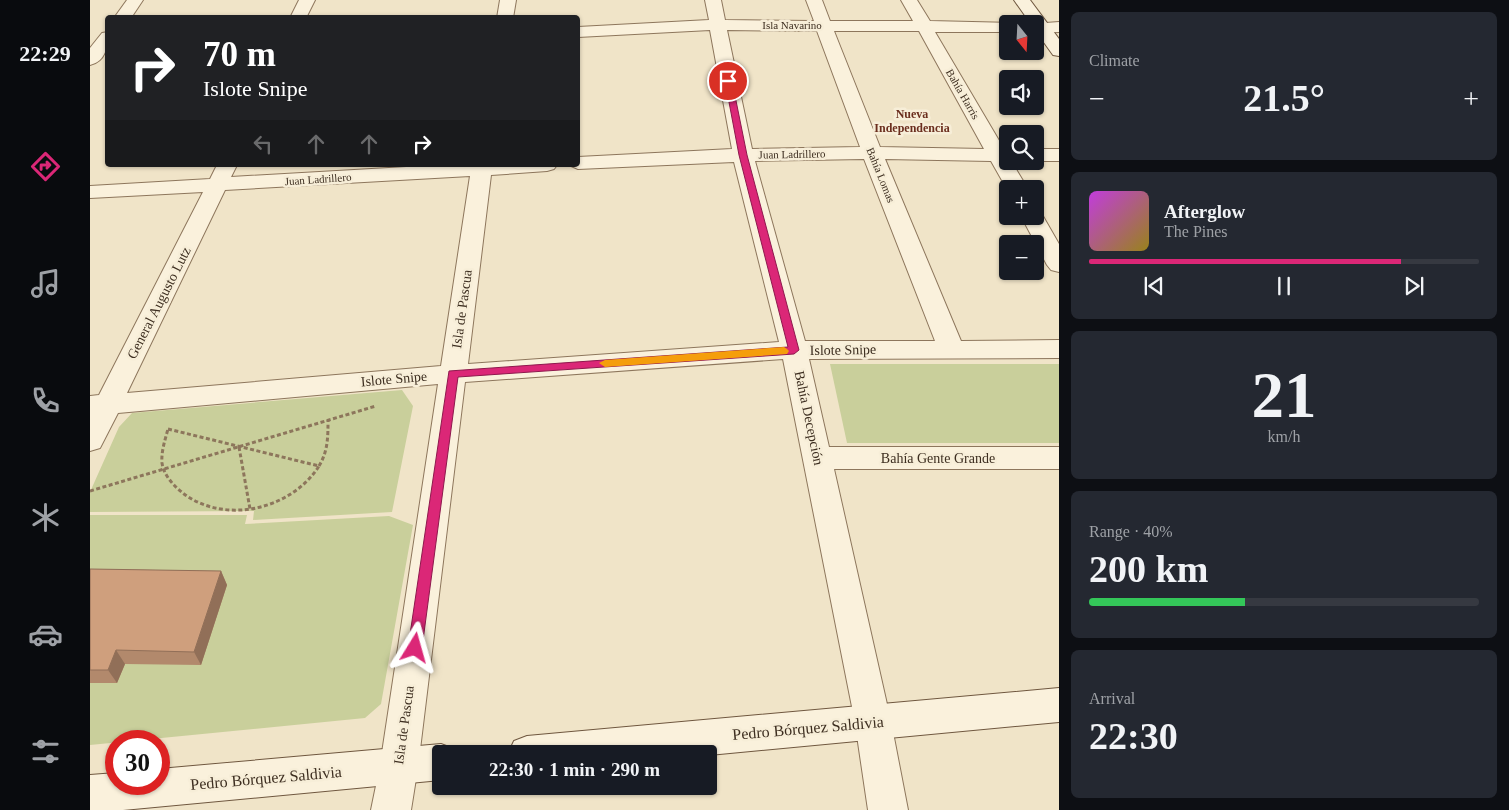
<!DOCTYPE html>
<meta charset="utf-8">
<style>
body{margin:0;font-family:Georgia,serif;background:#242831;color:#f1f3f6;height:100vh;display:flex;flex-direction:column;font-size:19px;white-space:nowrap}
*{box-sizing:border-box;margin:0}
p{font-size:16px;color:#9ea1a6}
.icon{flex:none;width:28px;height:28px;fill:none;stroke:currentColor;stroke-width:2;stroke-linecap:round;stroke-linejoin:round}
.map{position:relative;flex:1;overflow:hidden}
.details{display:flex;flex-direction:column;gap:12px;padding:12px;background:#0d0f14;width:450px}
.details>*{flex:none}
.top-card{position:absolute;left:15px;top:15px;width:475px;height:152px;border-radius:5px;box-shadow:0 1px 4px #0004;background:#202124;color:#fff;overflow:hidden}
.needle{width:32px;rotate:162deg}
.buttons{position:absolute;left:909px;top:15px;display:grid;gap:10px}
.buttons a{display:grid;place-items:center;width:45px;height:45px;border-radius:5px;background:#171b24;box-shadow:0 1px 4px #0004;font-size:25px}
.speed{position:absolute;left:15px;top:730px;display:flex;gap:10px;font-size:25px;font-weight:700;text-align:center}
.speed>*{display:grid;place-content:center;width:65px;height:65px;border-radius:50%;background:#171b24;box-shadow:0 1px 4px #0004;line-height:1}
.speed .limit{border:8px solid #d22;background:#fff;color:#111}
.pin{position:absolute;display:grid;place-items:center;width:42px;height:42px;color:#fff;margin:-21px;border:2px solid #fff;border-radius:50%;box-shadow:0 1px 5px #0007}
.me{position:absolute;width:55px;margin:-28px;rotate:8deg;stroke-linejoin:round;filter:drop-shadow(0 0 4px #0008)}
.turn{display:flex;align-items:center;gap:18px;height:105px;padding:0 15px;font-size:22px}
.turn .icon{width:65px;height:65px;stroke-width:2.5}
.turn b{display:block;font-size:35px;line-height:42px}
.lanes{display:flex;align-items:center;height:48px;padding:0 15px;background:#0003;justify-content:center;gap:25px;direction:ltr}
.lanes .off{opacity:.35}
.big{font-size:38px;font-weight:700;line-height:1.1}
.details .tile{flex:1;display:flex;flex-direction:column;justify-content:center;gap:8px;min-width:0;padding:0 18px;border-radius:8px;background:#242831}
.details .dial{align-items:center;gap:0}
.dial b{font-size:65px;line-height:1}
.song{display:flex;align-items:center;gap:15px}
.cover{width:60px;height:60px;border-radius:8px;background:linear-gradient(135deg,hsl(290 70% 55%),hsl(50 70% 35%))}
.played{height:5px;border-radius:2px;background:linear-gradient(90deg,#db2777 80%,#363941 80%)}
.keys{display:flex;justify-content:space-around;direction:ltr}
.heat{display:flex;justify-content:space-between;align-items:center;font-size:28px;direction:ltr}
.charge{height:8px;border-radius:4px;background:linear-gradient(90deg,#34c759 40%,#363941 0)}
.trip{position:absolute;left:342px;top:745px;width:285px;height:50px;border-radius:5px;background:#171b24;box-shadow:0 1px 4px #0004;font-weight:700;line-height:50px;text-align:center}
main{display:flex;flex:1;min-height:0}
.tab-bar{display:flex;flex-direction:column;width:90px;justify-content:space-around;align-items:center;background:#090b0e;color:#9ea1a6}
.tab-bar .icon{width:35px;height:35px}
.tab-bar .current{color:#db2777}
.tab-bar b{font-size:22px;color:#f1f3f6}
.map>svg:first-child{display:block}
.green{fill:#c9cf9b}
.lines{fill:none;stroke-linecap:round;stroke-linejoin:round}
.street-casing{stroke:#8d765c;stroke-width:2}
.secondary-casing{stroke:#6f573f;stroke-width:2}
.path{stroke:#8d765c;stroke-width:3;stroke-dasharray:4 2.5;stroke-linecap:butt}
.street{fill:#faf1dc;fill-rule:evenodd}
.secondary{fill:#faf1dc;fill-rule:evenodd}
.wall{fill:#b2896c}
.shaded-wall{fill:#916f58}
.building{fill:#cf9f7d;stroke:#916f58}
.route{fill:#db2777;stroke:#8e194d}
.slow{fill:#f59e0b}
.labels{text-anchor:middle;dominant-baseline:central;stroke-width:5;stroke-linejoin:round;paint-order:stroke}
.far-street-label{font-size:11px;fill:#3d2e20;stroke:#f7eed8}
.far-neighbourhood-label{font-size:12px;font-weight:bold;fill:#6b2e1e;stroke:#f7eed8}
.street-label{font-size:14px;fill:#3d2e20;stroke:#f7eed8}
.near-street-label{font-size:16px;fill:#3d2e20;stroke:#f7eed8}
</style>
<main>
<nav class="tab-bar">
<b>22:29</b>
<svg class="icon current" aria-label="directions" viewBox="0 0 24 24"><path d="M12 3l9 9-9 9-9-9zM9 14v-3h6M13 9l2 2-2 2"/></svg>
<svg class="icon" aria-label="music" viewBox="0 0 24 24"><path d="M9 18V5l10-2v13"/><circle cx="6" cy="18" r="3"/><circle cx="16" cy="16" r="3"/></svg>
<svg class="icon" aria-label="phone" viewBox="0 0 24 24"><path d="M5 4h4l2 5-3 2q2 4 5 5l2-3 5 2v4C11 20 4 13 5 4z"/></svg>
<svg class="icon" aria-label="climate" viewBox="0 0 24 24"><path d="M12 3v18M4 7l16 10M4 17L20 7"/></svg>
<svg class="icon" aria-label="car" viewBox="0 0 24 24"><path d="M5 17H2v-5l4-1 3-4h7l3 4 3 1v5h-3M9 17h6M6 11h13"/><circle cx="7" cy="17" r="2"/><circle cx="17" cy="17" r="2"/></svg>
<svg class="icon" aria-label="filters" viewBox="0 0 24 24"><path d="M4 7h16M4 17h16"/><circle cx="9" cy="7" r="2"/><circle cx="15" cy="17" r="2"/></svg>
</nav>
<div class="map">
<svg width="969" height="810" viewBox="0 0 969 810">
<rect width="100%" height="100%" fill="#f0e4c8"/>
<g class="green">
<polygon points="740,364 969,364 969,443 757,443"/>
<polygon points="312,390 323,406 302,512 163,520 164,511 0,512 0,492 29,427 42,413"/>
<polygon points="0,515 157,515 155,524 299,516 323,525 291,704 275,718 0,745"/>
</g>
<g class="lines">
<g class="street-casing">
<g id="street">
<polygon points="37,0 53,0 41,18 24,18"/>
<polygon points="209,0 225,0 216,18 200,18"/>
<polygon points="410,0 426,0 423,18 407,18"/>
<path d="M615 0H631L635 20 724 21 716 0H732L740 21H823L811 0H827L840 21 924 23 918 24V32H845L914 149H918V161H921L938 189H918V191L901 161 795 159 871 341 969 340V358L719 359 739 447H969V469H744L801 722 818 810H778L765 722 693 359 375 382 328 766 321 810H281L290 766 348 384 28 413 10 448 0 451V396L9 395 113 192 0 198V186L120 179 127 165H147L141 177 351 165H467L464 169 457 171 401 175 378 364 689 342 644 162 488 169 479 165H488V157L642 149 620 30 488 37V27L619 20ZM637 30 727 31 770 147 662 149ZM744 31H829L894 149 790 147ZM774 159 845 341H715L665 161ZM380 176 351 366 37 393 135 190Z"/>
<polygon points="969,22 969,32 945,33 945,24 942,24"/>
<path d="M18 32C18 46 16 61 0 65V48L12 33Z"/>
<rect x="945" y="149" width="24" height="12"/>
<polygon points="945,210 950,211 969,244 969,272 961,270 957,265 931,216 945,216"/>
</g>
</g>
<g class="secondary-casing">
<g id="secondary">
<polygon points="924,0 940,0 969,39 969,56 963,55 945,30 945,24 941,24"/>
<polygon points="969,688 969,722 619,755 418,754 424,741 437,736"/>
<polygon points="351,744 364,749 366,754 351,754 351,780 33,810 0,810 0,775 26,773 26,784 69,784 69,769"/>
</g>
</g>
<g class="path">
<path d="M78 429 229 466C202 509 136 525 94 494 84 486 74 476 72 463 71 452 75 440 78 429Z"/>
<polyline points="149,447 160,509"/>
<path d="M229 466C238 451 238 437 238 420"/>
<polyline points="0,491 286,406"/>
</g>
<use href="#street" class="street"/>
<use href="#secondary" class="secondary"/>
</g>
<polygon class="wall" points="0,569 131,571 137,585 111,665 35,664 27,683 0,683"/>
<g class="shaded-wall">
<polygon points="131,571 137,585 111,665 104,652"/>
<polygon points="26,650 35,664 27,683 18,670"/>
</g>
<polygon class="building" points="0,569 131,571 104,652 26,650 18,670 0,670"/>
<polygon class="route" points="638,78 642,81 657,155 709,350 704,354 368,377 332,648 330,652 325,654 320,652 318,648 359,371 698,347 649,155 635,81"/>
<polygon class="slow" points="694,347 697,349 699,351 697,354 515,367 509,363 515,360"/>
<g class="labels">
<g class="far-street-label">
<text x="702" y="25">Isla Navarino</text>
<text transform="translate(873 94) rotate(60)">Bahía Harris</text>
<text transform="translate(702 154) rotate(-1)">Juan Ladrillero</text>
<text transform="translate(791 175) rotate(68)">Bahía Lomas</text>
<text transform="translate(228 179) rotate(-4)">Juan Ladrillero</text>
</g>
<g class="far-neighbourhood-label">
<text x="822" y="114">Nueva<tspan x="822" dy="14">Independencia</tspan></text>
</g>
<g class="street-label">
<text transform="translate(69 303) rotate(-63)">General Augusto Lutz</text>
<text transform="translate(372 309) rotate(-82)">Isla de Pascua</text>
<text transform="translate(753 350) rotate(-1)">Islote Snipe</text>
<text transform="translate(304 379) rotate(-5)">Islote Snipe</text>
<text transform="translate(719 418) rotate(78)">Bahía Decepción</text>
<text x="848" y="458">Bahía Gente Grande</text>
<text transform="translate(314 725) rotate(-82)">Isla de Pascua</text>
</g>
<g class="near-street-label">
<text transform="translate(718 728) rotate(-5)">Pedro Bórquez Saldivia</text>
<text transform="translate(176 778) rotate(-5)">Pedro Bórquez Saldivia</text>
</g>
</g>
</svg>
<div class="buttons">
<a><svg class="needle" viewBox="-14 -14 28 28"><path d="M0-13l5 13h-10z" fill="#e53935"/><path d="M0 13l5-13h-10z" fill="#9ea1a6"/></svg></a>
<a><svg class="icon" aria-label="sound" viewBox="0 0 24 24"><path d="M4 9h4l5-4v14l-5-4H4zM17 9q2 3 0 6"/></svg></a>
<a><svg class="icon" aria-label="search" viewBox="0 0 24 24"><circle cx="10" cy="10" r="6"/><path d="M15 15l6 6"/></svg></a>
<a>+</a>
<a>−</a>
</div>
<div class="speed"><div class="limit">30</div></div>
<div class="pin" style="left:638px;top:81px;background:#d93025"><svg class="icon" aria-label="arrive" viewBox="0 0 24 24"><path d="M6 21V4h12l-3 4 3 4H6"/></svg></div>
<svg class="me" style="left:325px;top:648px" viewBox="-20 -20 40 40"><path d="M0-17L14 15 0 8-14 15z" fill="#db2777" stroke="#fff" stroke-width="4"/></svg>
<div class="trip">22:30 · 1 min · 290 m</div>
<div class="top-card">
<div class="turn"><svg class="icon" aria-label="right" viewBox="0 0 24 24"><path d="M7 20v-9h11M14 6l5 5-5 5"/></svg><div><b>70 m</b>Islote Snipe</div></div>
<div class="lanes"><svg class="icon off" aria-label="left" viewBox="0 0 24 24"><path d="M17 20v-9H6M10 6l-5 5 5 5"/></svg><svg class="icon off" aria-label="ahead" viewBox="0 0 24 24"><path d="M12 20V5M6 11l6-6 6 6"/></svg><svg class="icon off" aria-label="ahead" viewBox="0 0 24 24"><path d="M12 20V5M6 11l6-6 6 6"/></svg><svg class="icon" aria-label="right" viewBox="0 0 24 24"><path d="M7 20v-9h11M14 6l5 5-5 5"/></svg></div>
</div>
</div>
<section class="details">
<div class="tile"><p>Climate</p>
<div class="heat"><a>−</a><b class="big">21.5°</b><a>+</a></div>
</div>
<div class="tile">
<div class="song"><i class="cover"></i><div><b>Afterglow</b><p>The Pines</p></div></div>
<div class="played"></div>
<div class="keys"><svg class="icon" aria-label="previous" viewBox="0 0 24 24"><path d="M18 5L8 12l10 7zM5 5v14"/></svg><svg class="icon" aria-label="pause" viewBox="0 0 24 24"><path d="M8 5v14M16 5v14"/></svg><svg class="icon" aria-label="next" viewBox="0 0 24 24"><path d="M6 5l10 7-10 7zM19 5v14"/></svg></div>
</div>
<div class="tile dial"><b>21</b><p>km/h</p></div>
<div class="tile"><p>Range · 40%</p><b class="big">200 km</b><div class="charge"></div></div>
<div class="tile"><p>Arrival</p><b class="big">22:30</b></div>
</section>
</main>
